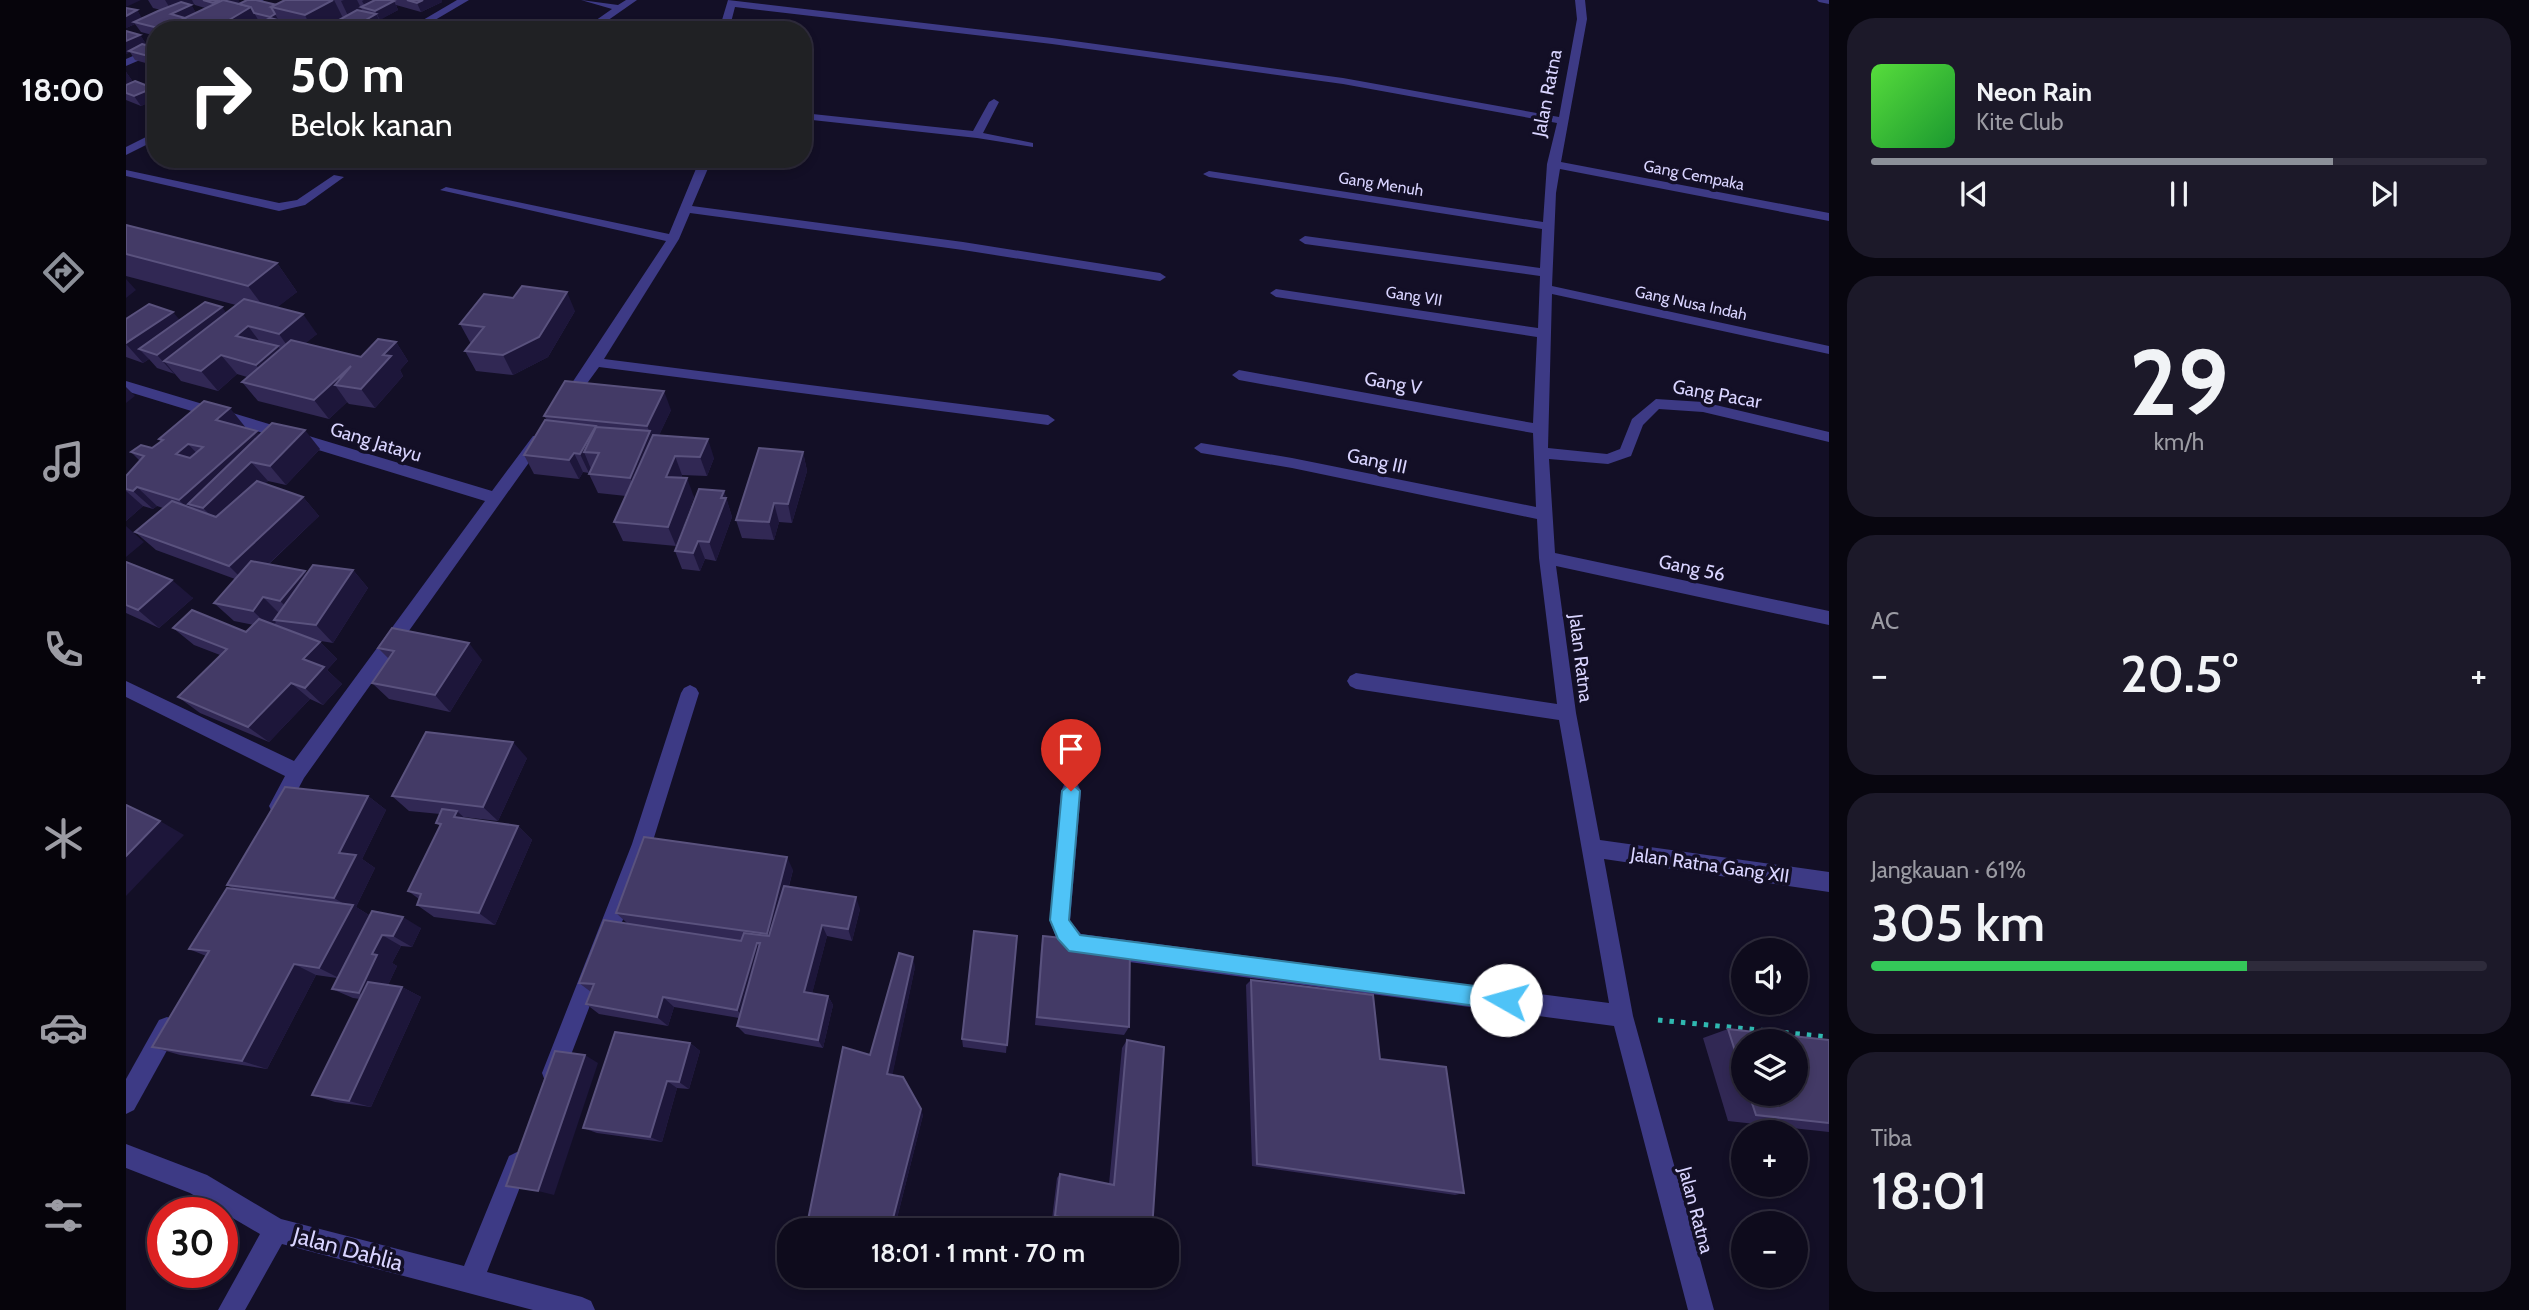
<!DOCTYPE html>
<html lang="id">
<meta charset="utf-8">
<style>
body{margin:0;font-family:Cabin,sans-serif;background:#1c1929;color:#f1f3f6;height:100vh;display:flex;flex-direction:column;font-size:26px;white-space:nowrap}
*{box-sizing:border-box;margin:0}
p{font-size:23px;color:#9b9ba3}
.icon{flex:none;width:38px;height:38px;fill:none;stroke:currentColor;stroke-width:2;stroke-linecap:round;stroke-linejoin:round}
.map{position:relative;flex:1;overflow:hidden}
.sheet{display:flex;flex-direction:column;gap:18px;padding:18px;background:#08060f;width:700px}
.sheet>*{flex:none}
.guide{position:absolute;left:21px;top:21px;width:665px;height:147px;border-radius:28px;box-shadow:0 4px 10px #0003,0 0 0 2px #2e2b3b;background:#202124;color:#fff;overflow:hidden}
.fabs{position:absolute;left:1605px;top:938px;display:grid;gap:14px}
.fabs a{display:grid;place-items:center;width:77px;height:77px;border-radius:50%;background:#0e0b1c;box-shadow:0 4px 10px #0003,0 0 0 2px #2e2b3b;font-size:35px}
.speed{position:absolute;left:21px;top:1197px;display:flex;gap:14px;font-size:35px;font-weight:700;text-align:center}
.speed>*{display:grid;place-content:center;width:91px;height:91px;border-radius:50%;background:#0e0b1c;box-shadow:0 4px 10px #0003,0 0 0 2px #2e2b3b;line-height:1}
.speed .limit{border:10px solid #d22;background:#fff;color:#111}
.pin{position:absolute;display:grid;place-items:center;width:60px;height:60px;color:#fff;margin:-72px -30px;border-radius:50% 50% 50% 0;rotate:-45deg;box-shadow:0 0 7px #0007}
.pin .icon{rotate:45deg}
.me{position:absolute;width:77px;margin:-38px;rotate:277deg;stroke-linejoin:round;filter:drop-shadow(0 0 5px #0008)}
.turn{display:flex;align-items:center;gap:24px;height:147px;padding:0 28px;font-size:32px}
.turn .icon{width:91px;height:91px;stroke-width:2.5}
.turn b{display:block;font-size:49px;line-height:60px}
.big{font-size:52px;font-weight:600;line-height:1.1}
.sheet .tile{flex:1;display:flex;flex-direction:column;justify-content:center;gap:10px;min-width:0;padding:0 24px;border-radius:28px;background:#1c1929}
.sheet .dial{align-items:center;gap:0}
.dial b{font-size:91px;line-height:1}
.song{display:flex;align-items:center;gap:21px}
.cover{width:84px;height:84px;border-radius:10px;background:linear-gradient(135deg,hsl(110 70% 55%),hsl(130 70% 35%))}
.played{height:7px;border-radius:4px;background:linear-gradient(90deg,#8c9099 75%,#2e2b3b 75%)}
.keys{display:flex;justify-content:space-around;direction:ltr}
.heat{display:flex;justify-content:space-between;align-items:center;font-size:38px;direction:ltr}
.charge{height:10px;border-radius:5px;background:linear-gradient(90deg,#34c759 61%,#2e2b3b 0)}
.trip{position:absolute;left:651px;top:1218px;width:402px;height:70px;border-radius:28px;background:#0e0b1c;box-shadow:0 4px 10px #0003,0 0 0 2px #2e2b3b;font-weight:600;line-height:70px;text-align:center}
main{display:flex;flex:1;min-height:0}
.menu{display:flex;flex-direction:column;width:126px;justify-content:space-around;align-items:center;background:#06040b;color:#9b9ba3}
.menu .icon{width:49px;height:49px}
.menu .current{color:#8c9099}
.menu b{font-size:32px;color:#f1f3f6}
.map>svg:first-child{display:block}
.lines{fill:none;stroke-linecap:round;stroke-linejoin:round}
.path{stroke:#2fb8b0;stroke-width:5;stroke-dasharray:4.5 7;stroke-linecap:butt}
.minor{fill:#3d3a85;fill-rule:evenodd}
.wall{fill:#312854;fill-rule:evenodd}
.shaded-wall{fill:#1d163a}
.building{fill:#433a66;stroke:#5a527e;stroke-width:2;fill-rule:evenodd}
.route{fill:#4fc3f7;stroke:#337fa1;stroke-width:2}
.labels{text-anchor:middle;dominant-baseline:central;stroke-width:7;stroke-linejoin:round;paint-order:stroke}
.far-street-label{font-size:16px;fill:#d9d4ff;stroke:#130f26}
.street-label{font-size:19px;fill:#d9d4ff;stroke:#130f26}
.near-street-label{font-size:23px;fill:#d9d4ff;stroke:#130f26}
</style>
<main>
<nav class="menu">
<b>18:00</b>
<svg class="icon current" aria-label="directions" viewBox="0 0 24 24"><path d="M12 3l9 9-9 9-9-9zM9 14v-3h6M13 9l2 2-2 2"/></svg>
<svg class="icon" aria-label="music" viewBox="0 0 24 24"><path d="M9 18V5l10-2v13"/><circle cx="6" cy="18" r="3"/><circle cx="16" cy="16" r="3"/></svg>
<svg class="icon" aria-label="phone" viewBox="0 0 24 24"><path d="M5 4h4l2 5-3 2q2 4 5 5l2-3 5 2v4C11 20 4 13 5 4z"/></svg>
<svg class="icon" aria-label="climate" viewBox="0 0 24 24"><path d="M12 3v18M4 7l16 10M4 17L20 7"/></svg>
<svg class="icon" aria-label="car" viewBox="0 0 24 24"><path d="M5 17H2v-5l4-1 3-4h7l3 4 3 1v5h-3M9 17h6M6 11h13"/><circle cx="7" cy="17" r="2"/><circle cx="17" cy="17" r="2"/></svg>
<svg class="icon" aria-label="filters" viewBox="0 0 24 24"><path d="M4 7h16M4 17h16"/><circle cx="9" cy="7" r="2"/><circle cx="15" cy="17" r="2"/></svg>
</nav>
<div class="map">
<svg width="1703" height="1310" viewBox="0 0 1703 1310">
<rect width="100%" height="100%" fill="#130f26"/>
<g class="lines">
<polyline class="path" points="1532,1020 1703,1037"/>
<g class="minor">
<polygon points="126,0 138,0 78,30 65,30"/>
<polygon points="331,0 343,0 292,30 280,30"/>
<polygon points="455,0 492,5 500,0 511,0 468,30 456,30 486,9"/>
<polygon points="602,0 926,38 1217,78 1433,117 1451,19 1449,0 1459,0 1461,19 1435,162 1703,213 1703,221 1434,169 1430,193 1426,286 1703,346 1703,354 1426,294 1422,448 1481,454 1494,449 1506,419 1530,399 1577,402 1703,432 1703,442 1577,412 1533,409 1517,425 1505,456 1482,464 1423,459 1429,553 1703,611 1703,625 1430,566 1450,713 1474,840 1703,872 1703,892 1478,859 1507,1016 1588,1310 1562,1310 1488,1026 950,955 931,940 924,921 935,791 938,785 945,782 952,785 955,791 944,921 955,934 1483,1003 1433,720 1230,689 1224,686 1221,681 1224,676 1230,673 1431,704 1413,558 1411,519 1166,468 1075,453 1068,448 1075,443 1166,458 1410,507 1407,433 1113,380 1106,375 1113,370 1407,423 1411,337 1150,297 1144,293 1150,289 1412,328 1414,276 1179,244 1173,240 1179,236 1414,268 1416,229 1083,177 1077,174 1083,171 1417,222 1421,164 1431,123 1217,84 926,44 609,7 603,30 593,30"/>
<polygon points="1691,0 1703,0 1703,4 1693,2"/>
<polygon points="30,46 30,53 0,66 0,59"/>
<polygon points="868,99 873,102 857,133 907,143 907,147 851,138 677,119 677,113 847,131 863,102"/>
<polygon points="30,132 30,140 0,155 0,147"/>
<polygon points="574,159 586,159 566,206 837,242 1034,273 1040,277 1034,281 837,250 564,213 553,239 478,359 922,415 929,420 922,425 473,367 446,404 436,404 436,398 540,241 314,190 320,187 543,234"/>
<polygon points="0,170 153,203 171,200 208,175 218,177 179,205 153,211 0,176"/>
<polygon points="0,381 366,491 407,436 417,436 419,440 178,778 160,812 153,815 146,812 143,806 159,776 0,697 0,681 168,761 359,501 0,391"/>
<polygon points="564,685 570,688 573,693 526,844 438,1073 435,1081 427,1084 419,1081 416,1073 506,844 555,693 558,688"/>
<polygon points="41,1017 49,1020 52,1028 49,1036 8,1110 0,1114 0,1079 33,1020"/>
<polygon points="0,1144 81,1175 155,1219 338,1266 383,1156 391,1152 399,1156 403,1164 361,1272 456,1297 465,1301 469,1310 407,1310 156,1244 119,1310 92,1310 134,1234 64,1193 0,1168"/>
</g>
</g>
<g class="wall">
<path d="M22 0H112L114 3 151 5 159 0H316V2L295 12 270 5 272 10 253 20 255 23 244 30H215L211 21 195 30H30V36L15 32 9 24 0 28 11 10 16 19 35 10 27 8ZM68 4 69 5 79 8 70 13 65 5Z"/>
<polygon points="14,35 20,44 19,45 30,48 30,66 9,60 4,52 0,54"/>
<polygon points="0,72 7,82 27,88 30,91 30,99 15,106 0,100"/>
<polygon points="0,225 151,263 171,292 151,307 191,334 179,343 235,357 270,342 282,361 274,370 277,376 249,408 223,404 221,402 203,419 132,401 116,382 121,377 111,374 92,391 55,381 49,374 31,368 23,359 17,363 0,357 0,319 53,320 100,313 110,305 0,276"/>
<polygon points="449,311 422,357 387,375 350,371 339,351 345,344 334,324"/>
<polygon points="545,410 533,435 588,458 581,476 556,475 555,478 568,497 550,546 497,541 488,522 500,496 472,493 463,474 463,473 457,472 453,479 408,474 398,455 421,420 418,416"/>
<polygon points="120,428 133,435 194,449 160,485 142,481 138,484 177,497 193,516 143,564 179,571 181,573 227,570 242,588 207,643 189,640 194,642 211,659 201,670 216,684 197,705 184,699 143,742 74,713 52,697 94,655 68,645 47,628 120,632 128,625 108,621 88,603 109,579 30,550 9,532 37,508 31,506 27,509 17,506 0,521 0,476 14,461 5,452 26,448 35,441 33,439"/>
<polygon points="677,452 681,471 666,523 653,522 648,540 616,538 610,520"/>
<polygon points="598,491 606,517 590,561 579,559 574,571 556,569 549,551"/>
<polygon points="0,562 67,598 33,628 0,613"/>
<polygon points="252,648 356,660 324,712 263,699 246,683 263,659"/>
<polygon points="401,758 372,821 337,817 339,818 392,826 406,840 369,925 308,917 291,905 293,899 282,891 314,826 310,823 314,814 283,811 266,796"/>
<polygon points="242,796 260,810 236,859 249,868 230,907 243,915 295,928 286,947 275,946 266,963 271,966 262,985 276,987 295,997 245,1107 209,1102 186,1095 234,999 227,998 206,989 211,978 190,975 141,1069 54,1055 26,1047 80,956 63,949 108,889 101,885"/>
<polygon points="667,870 663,886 734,909 726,941 701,936 686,993 702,996 707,1005 697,1048 619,1034 611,1026 613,1018 548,1007 542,1026 473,1014 460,1004 465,992 453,983 501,923 490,913"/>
<polygon points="891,936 880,1053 837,1047 836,1039"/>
<polygon points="917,936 1003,1027 998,1035 909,1025 915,947"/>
<polygon points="789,967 766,1075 797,1115 768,1230 709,1230 688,1227 681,1225"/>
<polygon points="1125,980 1254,1059 1338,1193 1329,1195 1126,1166 1120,985"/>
<path d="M1602 1029 1703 1040V1132L1602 1121 1577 1038ZM1617 1041 1670 1094H1617Z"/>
<polygon points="1001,1040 1026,1230 984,1230 926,1219 931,1178 934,1174 983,1184 996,1048"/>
<polygon points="564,1043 574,1051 563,1089 551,1088 536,1142 471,1133 457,1128"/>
</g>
<g class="shaded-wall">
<polygon points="0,0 15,0 0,7"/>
<polygon points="39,0 66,0 68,4 65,5 71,14 61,19 45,14 47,13"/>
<polygon points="94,0 112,0 114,3 93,12 87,3"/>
<polygon points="208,0 217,18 195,30 186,30 179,15"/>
<polygon points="218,0 231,0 237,12 224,20 215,1"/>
<polygon points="238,0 257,0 240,8 236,1"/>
<polygon points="297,0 316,0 316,2 295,12 291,3"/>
<polygon points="268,1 272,10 254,20 249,11"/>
<polygon points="125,7 135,25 128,30 86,30"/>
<polygon points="11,10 17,20 8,22 9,24 0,28 0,16"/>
<polygon points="149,14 154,23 149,26 144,17"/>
<polygon points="250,14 255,23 244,30 233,30 231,25"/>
<polygon points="46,24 50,30 36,29"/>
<polygon points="171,25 174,30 162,30"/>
<polygon points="14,35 20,44 5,51 3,51 4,52 0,54 0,41"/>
<polygon points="0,72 10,86 0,91"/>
<polygon points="27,88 30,91 30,99 15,106 8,96"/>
<polygon points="151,263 171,292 143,314 122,286"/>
<polygon points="0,279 10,290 0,298"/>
<polygon points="441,292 449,311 422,357 387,375 377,355"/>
<polygon points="96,307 111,327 38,361 49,374 48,374 31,355 13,349 23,359 17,363 0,344 47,312 63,331"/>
<polygon points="177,314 191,334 167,354 153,334"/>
<polygon points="122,326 137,346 110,336"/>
<polygon points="270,342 282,361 274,370 277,376 249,408 235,389 257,355"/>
<polygon points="152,346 166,366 145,384 130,365"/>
<polygon points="95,355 111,374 92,391 75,371"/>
<polygon points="225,366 209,385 221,402 203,419 188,400"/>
<polygon points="0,387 9,396 0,403"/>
<polygon points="538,391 545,410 529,444 512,497 504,478 524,433 521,426"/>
<polygon points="104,408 120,428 107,439 90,420"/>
<polygon points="470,426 478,445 473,453 458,452 465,469 463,473 454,454"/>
<polygon points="179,430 194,449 160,485 144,466"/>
<polygon points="131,431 147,451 125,462 142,481 96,527 77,508 62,504 74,517 72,519 53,500"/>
<polygon points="582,439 588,458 581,476 574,457"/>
<polygon points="62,444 80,463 50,454"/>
<polygon points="677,452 681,471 666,523 662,504"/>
<polygon points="448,453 457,472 453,479 443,460"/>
<polygon points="549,456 556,475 547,496 540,477"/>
<polygon points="561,478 568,497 550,546 542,527"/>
<polygon points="11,487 31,506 27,509 7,491"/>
<polygon points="0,491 17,506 0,521"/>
<polygon points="598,491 606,517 590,561 583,542 595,498"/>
<polygon points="177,497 193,516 121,584 103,566"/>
<polygon points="648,503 653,522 648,540 643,522"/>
<polygon points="0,526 18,542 0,557"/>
<polygon points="572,541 579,559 574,571 567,553"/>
<polygon points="227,570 242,588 207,643 190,625"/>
<polygon points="179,571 196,589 172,618 154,601"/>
<polygon points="46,580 67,598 33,628 12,610"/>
<polygon points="137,597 155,615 148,620 150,622 145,628 127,611"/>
<polygon points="194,642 211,659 201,670 216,684 197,705 179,688 177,659"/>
<polygon points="343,643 356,660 324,712 309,695"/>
<polygon points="165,683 184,699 143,742 122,727"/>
<polygon points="387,742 401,758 372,821 357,807"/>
<polygon points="242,796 260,810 236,859 249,868 230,907 246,917 215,979 193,968 225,908 208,898 213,853"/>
<polygon points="331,811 346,825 328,817"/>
<polygon points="34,821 58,835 0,896 0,856"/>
<polygon points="392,826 406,840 369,925 353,913"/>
<polygon points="661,857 667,870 647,945 641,934"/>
<polygon points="730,897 734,909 726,941 722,929"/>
<polygon points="277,917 295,928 286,947 267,936"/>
<polygon points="696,925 701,936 684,1002 678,992"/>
<polygon points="256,935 275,946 266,963 271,966 254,1002 233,993 246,954"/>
<polygon points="631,943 638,954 619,1019 611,1010"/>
<polygon points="787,957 789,967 765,1082 761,1074"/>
<polygon points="168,964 190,975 141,1069 116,1061"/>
<polygon points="276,987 295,997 245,1107 223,1101"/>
<polygon points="702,996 707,1005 697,1048 692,1040"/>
<polygon points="537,997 548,1007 542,1026 531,1017"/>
<polygon points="564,1043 574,1051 563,1089 553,1082"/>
<polygon points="459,1055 472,1063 428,1195 412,1191"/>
<polygon points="541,1081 551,1088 536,1142 524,1137"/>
<polygon points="795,1109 797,1115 768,1230 764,1230"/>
</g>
<g class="building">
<polygon points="77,0 94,0 87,3"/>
<polygon points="97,0 125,7 86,30 69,30 46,24"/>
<polygon points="121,0 130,0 151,5 145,7 149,14 144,17 128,13 125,7 113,4"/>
<polygon points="159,0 207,0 179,15 145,7"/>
<polygon points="249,0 264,0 268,1 249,11 235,7"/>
<polygon points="281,0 297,0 291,3"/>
<polygon points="55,2 65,5 45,14 59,18 36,29 8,22 32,11"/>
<polygon points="0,8 11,10 0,16"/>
<polygon points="231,10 250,14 231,25 211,21"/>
<polygon points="144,18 171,25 162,30 120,30"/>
<polygon points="0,31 14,35 0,41"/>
<polygon points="16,44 30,48 30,58 3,51"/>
<polygon points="9,81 27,88 8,96 0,93 0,85"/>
<polygon points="0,225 151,263 122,286 0,254"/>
<polygon points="396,286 441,292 413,337 377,355 339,351 358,327 334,324 358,294 387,298"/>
<polygon points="118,299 177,314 153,334 122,326 110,336 152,346 130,365 95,355 75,371 38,361"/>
<polygon points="79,302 96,307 31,355 13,349"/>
<polygon points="23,304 47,312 0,343 0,319"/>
<polygon points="252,339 270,342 257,355 265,356 235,389 209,385 225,366 188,400 116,382 165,340 235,357"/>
<polygon points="439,381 538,391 521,426 418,416"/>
<path d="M78 401 104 408 90 420 131 431 53 500 11 487 7 491 0 489V476L18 456 5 452 15 445 26 448 37 440 33 439ZM62 444 77 447 64 458 50 454Z"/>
<polygon points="419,420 470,426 454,454 448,453 443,460 398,455"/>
<polygon points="146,423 179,430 144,466 125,462 77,508 62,504"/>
<polygon points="470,427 524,431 504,478 463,474 473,453 458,452"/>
<polygon points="527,435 582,439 574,457 549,456 540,477 561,478 542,527 488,522"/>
<polygon points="633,448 677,452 662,504 648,503 643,522 610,520"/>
<polygon points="131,481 177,497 103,566 9,532 46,501 90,517"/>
<polygon points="573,489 598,491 595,498 600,498 583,542 572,541 567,553 549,551"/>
<polygon points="125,561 179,571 154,601 137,597 127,611 88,603"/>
<polygon points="0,562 46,580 12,610 0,605"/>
<polygon points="187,565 227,570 190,625 148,620"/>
<polygon points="66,610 120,632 133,619 194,642 177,659 198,667 179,688 165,683 122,727 52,697 101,649 47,628"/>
<polygon points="266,628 343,643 309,695 246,683 268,651 252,648"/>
<polygon points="300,732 387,742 357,807 266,796"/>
<polygon points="159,787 242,796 213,853 230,855 208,898 101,885"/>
<polygon points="0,805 34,821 0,856"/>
<polygon points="316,809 331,811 328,817 392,826 353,913 291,905 295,894 282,891 315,824 310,823"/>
<polygon points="518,837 661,857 641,934 490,913"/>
<polygon points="658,886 730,897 722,929 696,925 678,992 702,996 692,1040 611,1026 634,943 631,943 611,1010 537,997 531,1017 460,1004 468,984 453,983 478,920 615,941 618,933 643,936"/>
<polygon points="101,888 227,905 193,968 168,964 116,1061 26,1047 83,951 63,949"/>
<polygon points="246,911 277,917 267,936 256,935 246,954 251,955 233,993 206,989"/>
<polygon points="848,931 891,936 881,1045 836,1039"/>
<polygon points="917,936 1004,945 1003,1027 911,1017"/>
<polygon points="773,953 787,957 761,1074 777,1077 795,1109 764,1230 716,1230 681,1225 717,1047 744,1055"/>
<polygon points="1125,980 1247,995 1254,1059 1320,1067 1338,1193 1131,1164"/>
<polygon points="242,982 276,987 223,1101 186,1095"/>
<polygon points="1602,1029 1703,1040 1703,1123 1630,1115 1623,1094 1670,1094 1670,1041 1617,1041 1617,1076"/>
<polygon points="489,1032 564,1043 553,1082 541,1081 524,1137 457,1128"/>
<polygon points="1001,1040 1038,1047 1026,1230 1000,1230 929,1216 934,1174 988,1185"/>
<polygon points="429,1051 459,1055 412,1191 380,1186"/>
</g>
<polygon class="route" points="945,783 954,791 943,920 954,935 1380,990 1387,993 1390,1000 1387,1007 1380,1010 943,951 932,939 924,920 936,791"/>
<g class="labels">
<g class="far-street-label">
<text transform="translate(1568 175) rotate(11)">Gang Cempaka</text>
<text transform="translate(1255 184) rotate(9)">Gang Menuh</text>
<text transform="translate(1288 296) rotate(9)">Gang VII</text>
<text transform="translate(1565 303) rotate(12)">Gang Nusa Indah</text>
</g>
<g class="street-label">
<text transform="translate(1421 93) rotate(-79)">Jalan Ratna</text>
<text transform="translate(1267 383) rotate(10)">Gang V</text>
<text transform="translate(1591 394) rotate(10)">Gang Pacar</text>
<text transform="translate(250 442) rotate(17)">Gang Jatayu</text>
<text transform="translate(1251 461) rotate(12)">Gang III</text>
<text transform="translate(1566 568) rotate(12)">Gang 56</text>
<text transform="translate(1455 658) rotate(83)">Jalan Ratna</text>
<text transform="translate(1584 865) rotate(8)">Jalan Ratna Gang XII</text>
<text transform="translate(1570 1210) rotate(75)">Jalan Ratna</text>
</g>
<g class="near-street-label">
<text transform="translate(222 1249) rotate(15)">Jalan Dahlia</text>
</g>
</g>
</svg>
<div class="fabs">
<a><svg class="icon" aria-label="sound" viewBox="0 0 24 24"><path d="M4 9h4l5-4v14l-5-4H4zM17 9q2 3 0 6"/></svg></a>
<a><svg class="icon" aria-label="layers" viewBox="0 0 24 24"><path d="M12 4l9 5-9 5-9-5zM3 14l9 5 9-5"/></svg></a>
<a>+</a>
<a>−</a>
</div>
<div class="speed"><div class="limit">30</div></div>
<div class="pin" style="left:945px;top:791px;background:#d93025"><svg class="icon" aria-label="arrive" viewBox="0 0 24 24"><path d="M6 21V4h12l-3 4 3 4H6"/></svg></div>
<svg class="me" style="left:1380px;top:1000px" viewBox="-20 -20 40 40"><circle r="19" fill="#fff"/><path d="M0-13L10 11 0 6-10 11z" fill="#4fc3f7"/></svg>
<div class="trip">18:01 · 1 mnt · 70 m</div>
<div class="guide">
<div class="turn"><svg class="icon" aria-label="right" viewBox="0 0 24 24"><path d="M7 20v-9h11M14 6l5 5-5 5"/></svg><div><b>50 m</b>Belok kanan</div></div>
</div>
</div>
<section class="sheet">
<div class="tile">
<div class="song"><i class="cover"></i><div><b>Neon Rain</b><p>Kite Club</p></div></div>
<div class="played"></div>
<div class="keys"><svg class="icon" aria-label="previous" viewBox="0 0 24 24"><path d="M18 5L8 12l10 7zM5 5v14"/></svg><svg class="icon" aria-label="pause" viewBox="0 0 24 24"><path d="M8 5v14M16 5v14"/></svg><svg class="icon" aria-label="next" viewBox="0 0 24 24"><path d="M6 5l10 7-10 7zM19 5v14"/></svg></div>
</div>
<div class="tile dial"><b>29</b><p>km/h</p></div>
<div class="tile"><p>AC</p>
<div class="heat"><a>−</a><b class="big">20.5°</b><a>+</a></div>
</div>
<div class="tile"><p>Jangkauan · 61%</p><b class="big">305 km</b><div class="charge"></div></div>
<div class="tile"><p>Tiba</p><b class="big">18:01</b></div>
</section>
</main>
